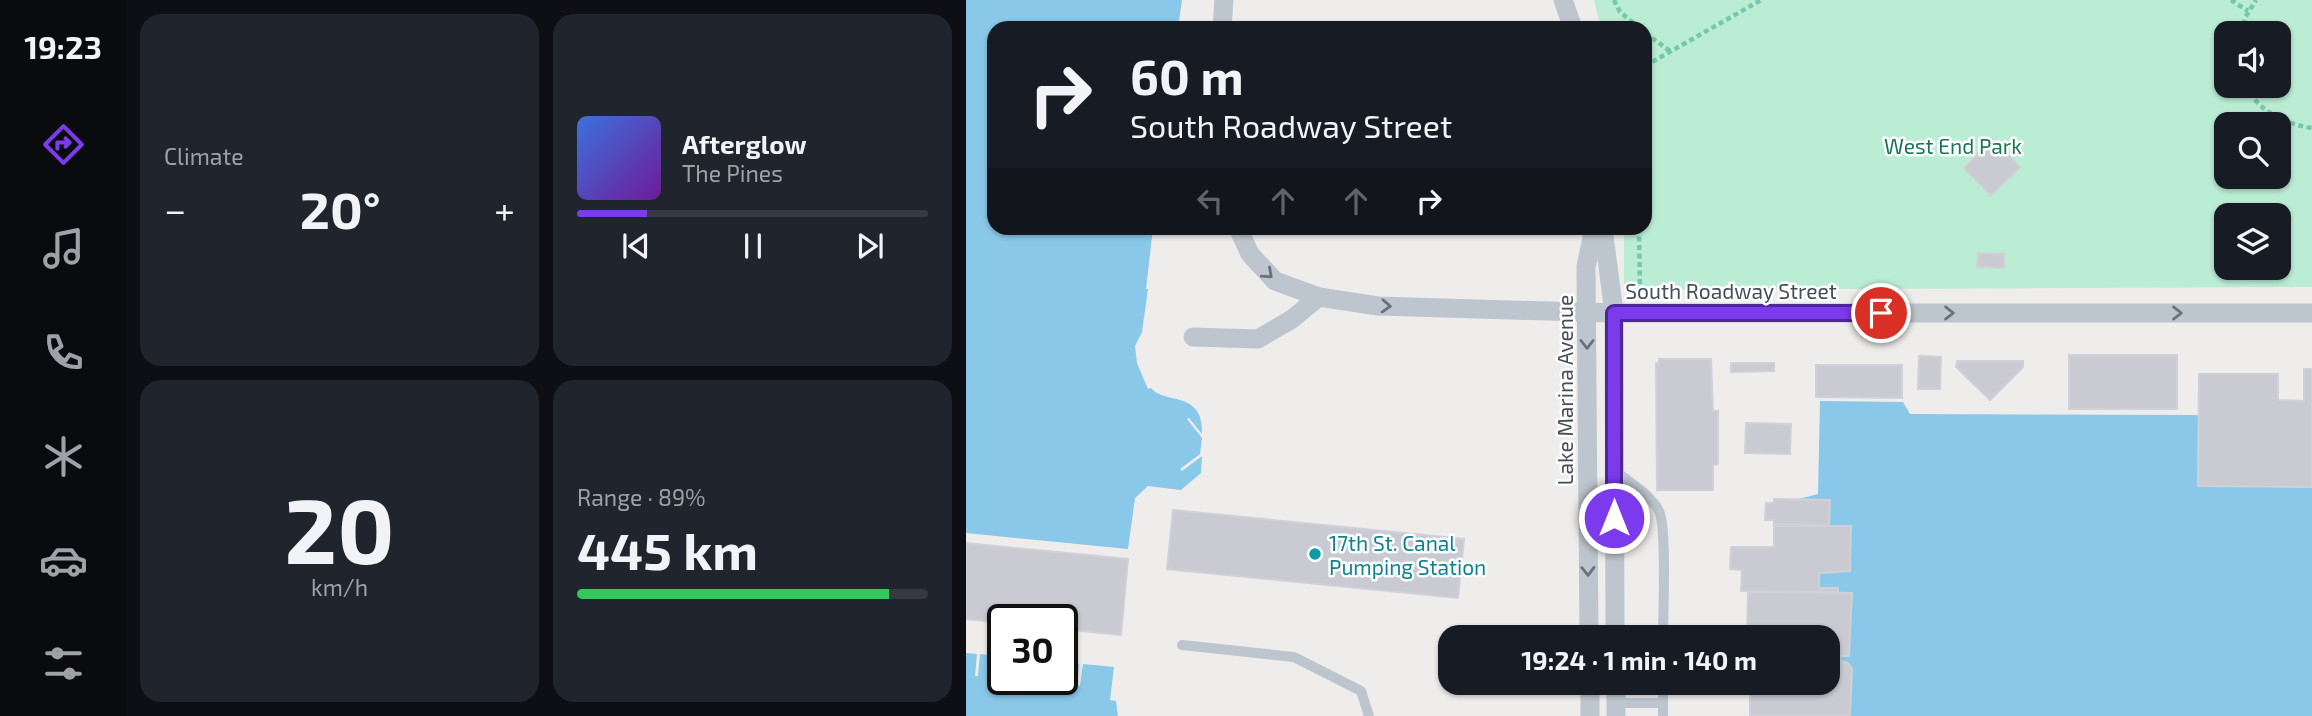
<!DOCTYPE html>
<meta charset="utf-8">
<style>
body{margin:0;font-family:"Exo 2",sans-serif;background:#20242c;color:#f1f3f6;height:100vh;display:flex;flex-direction:column;font-size:26px;white-space:nowrap}
*{box-sizing:border-box;margin:0}
p{font-size:23px;color:#9ea1a6}
.icon{flex:none;width:38px;height:38px;fill:none;stroke:currentColor;stroke-width:2;stroke-linecap:round;stroke-linejoin:round}
.map{position:relative;flex:1;overflow:hidden}
.details{display:flex;flex-direction:column;gap:14px;padding:14px;background:#0d0f14;width:840px}
.details>*{flex:none}
.top-card{position:absolute;left:21px;top:21px;width:665px;height:214px;border-radius:21px;box-shadow:0 2px 5px #0004;background:#171b24;color:#f1f3f6;overflow:hidden}
.fabs{position:absolute;left:1248px;top:21px;display:grid;gap:14px}
.fabs a{display:grid;place-items:center;width:77px;height:77px;border-radius:14px;background:#171b24;box-shadow:0 2px 5px #0004;font-size:35px}
.speed{position:absolute;left:21px;top:604px;display:flex;gap:14px;font-size:35px;font-weight:700;text-align:center}
.speed>*{display:grid;place-content:center;width:91px;height:91px;border-radius:50%;background:#171b24;box-shadow:0 2px 5px #0004;line-height:1}
.speed .limit{border:4px solid #111;border-radius:10px;background:#fff;color:#111}
.pin{position:absolute;display:grid;place-items:center;width:60px;height:60px;color:#fff;margin:-30px;border:4px solid #fff;border-radius:50%;box-shadow:0 2px 7px #0007}
.me{position:absolute;width:77px;margin:-38px;rotate:0deg;stroke-linejoin:round;filter:drop-shadow(0 0 5px #0008)}
.turn{display:flex;align-items:center;gap:24px;height:147px;padding:0 28px;font-size:32px}
.turn .icon{width:91px;height:91px;stroke-width:2.5}
.turn b{display:block;font-size:49px;line-height:60px}
.lanes{display:flex;align-items:center;height:66px;padding:0 28px;background:#0003;justify-content:center;gap:35px;direction:ltr}
.lanes .off{opacity:.35}
.big{font-size:52px;font-weight:700;line-height:1.1}
.details .widget{flex:1;display:flex;flex-direction:column;justify-content:center;gap:10px;min-width:0;padding:0 24px;border-radius:21px;background:#20242c}
.details .dial{align-items:center;gap:0}
.dial b{font-size:91px;line-height:1}
.song{display:flex;align-items:center;gap:21px}
.cover{width:84px;height:84px;border-radius:10px;background:linear-gradient(135deg,hsl(220 70% 55%),hsl(280 70% 35%))}
.played{height:7px;border-radius:4px;background:linear-gradient(90deg,#7c3aed 20%,#363941 20%)}
.keys{display:flex;justify-content:space-around;direction:ltr}
.heat{display:flex;justify-content:space-between;align-items:center;font-size:38px;direction:ltr}
.charge{height:10px;border-radius:5px;background:linear-gradient(90deg,#34c759 89%,#363941 0)}
.details .tiles{flex:1;display:grid;gap:14px;grid-template-columns:repeat(2,1fr)}
.trip{position:absolute;left:472px;top:625px;width:402px;height:70px;border-radius:21px;background:#171b24;box-shadow:0 2px 5px #0004;font-weight:700;line-height:70px;text-align:center}
main{display:flex;flex:1;min-height:0}
.tab-bar{display:flex;flex-direction:column;width:126px;justify-content:space-around;align-items:center;background:#090b0e;color:#9ea1a6}
.tab-bar .icon{width:49px;height:49px}
.tab-bar .selected{color:#7c3aed}
.tab-bar b{font-size:32px;color:#f1f3f6}
.map>svg:first-child{display:block}
.green{fill:#bbecd4;fill-rule:evenodd}
.water{fill:#89c8e8}
.building{fill:#c9cad2;stroke:#d0d1d8;stroke-width:2}
.lines{fill:none;stroke-linecap:round;stroke-linejoin:round}
.path{stroke:#75c9aa;stroke-width:4.5;stroke-dasharray:5 3.5;stroke-linecap:butt}
.service{stroke:#bdc5ce;stroke-width:10}
.minor{stroke:#bdc5ce;stroke-width:19}
.oneway{stroke:#69717c}
.route-casing{stroke:#51269a;stroke-width:18}
.route{stroke:#7c3aed;stroke-width:12}
.culture-dot{fill:#0f9aa8;stroke:#fff;stroke-width:2.5}
.labels{text-anchor:middle;dominant-baseline:central;stroke-width:5;stroke-linejoin:round;paint-order:stroke}
.park-label{font-size:21px;fill:#1a7654;stroke:#fff}
.street-label{font-size:21px;fill:#454d59;stroke:#fff}
.culture-label{font-size:21px;fill:#0d838f;stroke:#fff;text-anchor:start}
</style>
<main>
<nav class="tab-bar">
<b>19:23</b>
<svg class="icon selected" aria-label="directions" viewBox="0 0 24 24"><path d="M12 3l9 9-9 9-9-9zM9 14v-3h6M13 9l2 2-2 2"/></svg>
<svg class="icon" aria-label="music" viewBox="0 0 24 24"><path d="M9 18V5l10-2v13"/><circle cx="6" cy="18" r="3"/><circle cx="16" cy="16" r="3"/></svg>
<svg class="icon" aria-label="phone" viewBox="0 0 24 24"><path d="M5 4h4l2 5-3 2q2 4 5 5l2-3 5 2v4C11 20 4 13 5 4z"/></svg>
<svg class="icon" aria-label="climate" viewBox="0 0 24 24"><path d="M12 3v18M4 7l16 10M4 17L20 7"/></svg>
<svg class="icon" aria-label="car" viewBox="0 0 24 24"><path d="M5 17H2v-5l4-1 3-4h7l3 4 3 1v5h-3M9 17h6M6 11h13"/><circle cx="7" cy="17" r="2"/><circle cx="17" cy="17" r="2"/></svg>
<svg class="icon" aria-label="filters" viewBox="0 0 24 24"><path d="M4 7h16M4 17h16"/><circle cx="9" cy="7" r="2"/><circle cx="15" cy="17" r="2"/></svg>
</nav>
<section class="details">
<div class="tiles">
<div class="widget"><p>Climate</p>
<div class="heat"><a>−</a><b class="big">20°</b><a>+</a></div>
</div>
<div class="widget">
<div class="song"><i class="cover"></i><div><b>Afterglow</b><p>The Pines</p></div></div>
<div class="played"></div>
<div class="keys"><svg class="icon" aria-label="previous" viewBox="0 0 24 24"><path d="M18 5L8 12l10 7zM5 5v14"/></svg><svg class="icon" aria-label="pause" viewBox="0 0 24 24"><path d="M8 5v14M16 5v14"/></svg><svg class="icon" aria-label="next" viewBox="0 0 24 24"><path d="M6 5l10 7-10 7zM19 5v14"/></svg></div>
</div>
<div class="widget dial"><b>20</b><p>km/h</p></div>
<div class="widget"><p>Range · 89%</p><b class="big">445 km</b><div class="charge"></div></div>
</div>
</section>
<div class="map">
<svg width="1346" height="716" viewBox="0 0 1346 716">
<rect width="100%" height="100%" fill="#efecec"/>
<path class="green" d="M628 0H1346V287L658 290V228H679V28H635ZM1260 33H1312V86H1260ZM1260 124H1312V177H1260ZM1260 215H1312V268H1260Z"/>
<g class="water">
<path d="M0 0H216L212 28H28V228H187L180 289H182L176 332 169 346 171 363 182 389 185 388C199 405 238 390 236 434L223 418 221 419 236 438 234 454 214 469 216 471 236 456 235 473 215 490 182 486 169 498 162 549 0 533Z"/>
<polygon points="854,401 937,402 944,414 1224,415 1346,419 1346,716 808,716 863,682 863,637 808,637 809,505 852,494"/>
<polygon points="0,653 11,654 9,676 12,676 14,654 37,656 37,679 77,679 77,682 80,683 81,679 96,679 96,662 98,662 113,664 111,685 114,686 117,664 148,667 144,700 150,701 152,716 0,716"/>
</g>
<g class="building">
<polygon points="1026,139 1054,167 1025,195 998,168"/>
<polygon points="1012,253 1038,254 1038,268 1011,267"/>
<rect x="1103" y="355" width="108" height="54"/>
<polygon points="953,356 975,357 974,389 952,389"/>
<polygon points="693,359 745,359 747,411 752,411 752,464 747,465 747,490 691,490 690,363 693,364"/>
<polygon points="991,361 1057,361 1057,367 1024,400 990,367"/>
<polygon points="765,363 808,363 808,371 765,372"/>
<polygon points="850,365 936,365 936,398 850,397"/>
<polygon points="1338,369 1346,369 1346,487 1232,486 1233,374 1312,374 1312,400 1338,401"/>
<polygon points="780,423 825,424 824,454 779,453"/>
<polygon points="808,499 864,500 863,525 808,524 808,520 799,520 800,503 808,503"/>
<polygon points="207,510 498,539 492,598 201,569"/>
<polygon points="808,526 885,526 884,571 853,573 853,588 872,588 872,592 775,591 776,570 764,569 765,547 808,547"/>
<polygon points="0,543 162,559 155,635 96,629 96,620 37,620 37,623 0,619"/>
<polygon points="782,592 886,593 883,656 874,656 874,661 882,663 886,669 884,716 784,716 784,682 863,682 863,637 787,637 787,634 781,634"/>
</g>
<g class="lines">
<g class="path">
<polyline points="648,0 654,12 673,28"/>
<polyline points="1265,0 1282,11"/>
<polyline points="679,33 704,51"/>
<polyline points="1276,33 1279,18 1290,0"/>
<polyline points="679,66 795,0"/>
<path d="M1279 86C1293 111 1318 124 1346 128"/>
<polyline points="673,228 674,293"/>
</g>
<g class="service">
<path d="M648 470C663 482 684 494 693 511 701 526 697 614 697 637"/>
<polyline points="216,645 328,657 395,691 403,716"/>
<polyline points="697,682 697,716"/>
<polyline points="650,703 697,703"/>
</g>
<g class="minor">
<polyline points="597,0 607,28"/>
<polyline points="256,28 258,0"/>
<polyline points="272,228 284,254 309,281 353,297 412,306 648,313 1346,313"/>
<polyline points="637,228 648,313 649,637"/>
<polyline points="227,337 292,339 326,319 353,297"/>
<polyline points="623,637 620,267 628,228"/>
<polyline points="624,682 624,716"/>
<polyline points="650,682 650,716"/>
</g>
</g>
<defs><path id="oneway-chevron" d="M-2-3.5L2.5 0L-2 3.5" fill="none" stroke-width="1.6" stroke-linecap="round" stroke-linejoin="round" transform="scale(1.75)"/></defs>
<g class="oneway">
<use href="#oneway-chevron" transform="translate(302 274) rotate(42)"/>
<use href="#oneway-chevron" transform="translate(420 306) rotate(3)"/>
<use href="#oneway-chevron" transform="translate(983 313)"/>
<use href="#oneway-chevron" transform="translate(1211 313)"/>
<use href="#oneway-chevron" transform="translate(621 344) rotate(90)"/>
<use href="#oneway-chevron" transform="translate(622 571) rotate(89)"/>
</g>
<g class="lines">
<g class="route-casing">
<polyline id="route" points="648,518 648,313 915,313"/>
</g>
<use href="#route" class="route"/>
</g>
<circle class="culture-dot" cx="349" cy="554" r="7"/>
<g class="labels">
<g class="park-label">
<text x="987" y="145">West End Park</text>
</g>
<g class="street-label">
<text x="765" y="290">South Roadway Street</text>
<text transform="translate(598 390) rotate(-90)">Lake Marina Avenue</text>
</g>
<g class="culture-label">
<text x="363" y="542">17th St. Canal<tspan x="363" dy="24">Pumping Station</tspan></text>
</g>
</g>
</svg>
<div class="fabs">
<a><svg class="icon" aria-label="sound" viewBox="0 0 24 24"><path d="M4 9h4l5-4v14l-5-4H4zM17 9q2 3 0 6"/></svg></a>
<a><svg class="icon" aria-label="search" viewBox="0 0 24 24"><circle cx="10" cy="10" r="6"/><path d="M15 15l6 6"/></svg></a>
<a><svg class="icon" aria-label="layers" viewBox="0 0 24 24"><path d="M12 4l9 5-9 5-9-5zM3 14l9 5 9-5"/></svg></a>
</div>
<div class="speed"><div class="limit">30</div></div>
<div class="pin" style="left:915px;top:313px;background:#d93025"><svg class="icon" aria-label="arrive" viewBox="0 0 24 24"><path d="M6 21V4h12l-3 4 3 4H6"/></svg></div>
<svg class="me" style="left:648px;top:518px" viewBox="-20 -20 40 40"><circle r="17" fill="#7c3aed" stroke="#fff" stroke-width="3"/><path d="M0-11L8 9 0 5-8 9z" fill="#fff"/></svg>
<div class="trip">19:24 · 1 min · 140 m</div>
<div class="top-card">
<div class="turn"><svg class="icon" aria-label="right" viewBox="0 0 24 24"><path d="M7 20v-9h11M14 6l5 5-5 5"/></svg><div><b>60 m</b>South Roadway Street</div></div>
<div class="lanes"><svg class="icon off" aria-label="left" viewBox="0 0 24 24"><path d="M17 20v-9H6M10 6l-5 5 5 5"/></svg><svg class="icon off" aria-label="ahead" viewBox="0 0 24 24"><path d="M12 20V5M6 11l6-6 6 6"/></svg><svg class="icon off" aria-label="ahead" viewBox="0 0 24 24"><path d="M12 20V5M6 11l6-6 6 6"/></svg><svg class="icon" aria-label="right" viewBox="0 0 24 24"><path d="M7 20v-9h11M14 6l5 5-5 5"/></svg></div>
</div>
</div>
</main>
